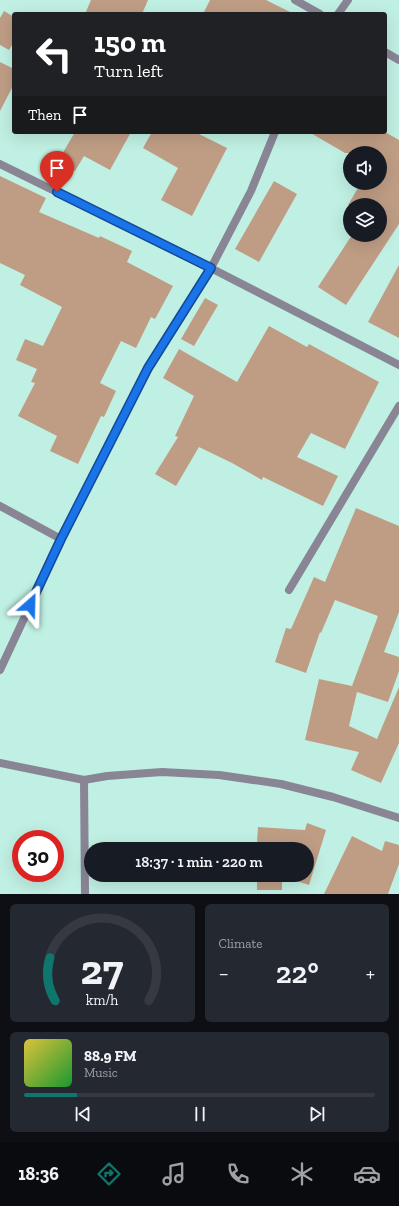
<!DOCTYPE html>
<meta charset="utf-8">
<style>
body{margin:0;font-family:"Zilla Slab",serif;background:#242831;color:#f1f3f6;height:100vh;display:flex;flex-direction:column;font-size:15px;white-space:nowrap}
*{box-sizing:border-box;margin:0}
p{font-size:13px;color:#9ea1a6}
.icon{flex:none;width:22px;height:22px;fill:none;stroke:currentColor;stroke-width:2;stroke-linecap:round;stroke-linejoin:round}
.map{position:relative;height:894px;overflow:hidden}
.side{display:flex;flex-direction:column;gap:10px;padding:10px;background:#0d0f14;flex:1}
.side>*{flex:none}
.top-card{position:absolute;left:12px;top:12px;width:375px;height:122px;border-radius:4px;box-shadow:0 4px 16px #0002;background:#202124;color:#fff;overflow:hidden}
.fabs{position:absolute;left:343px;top:146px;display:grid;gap:8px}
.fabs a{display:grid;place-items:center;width:44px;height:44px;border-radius:50%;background:#171b24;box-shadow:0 4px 16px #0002;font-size:20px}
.speed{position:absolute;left:12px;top:830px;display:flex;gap:8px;font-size:20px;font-weight:700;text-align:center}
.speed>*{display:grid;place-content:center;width:52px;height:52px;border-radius:50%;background:#171b24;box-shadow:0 4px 16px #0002;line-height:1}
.speed .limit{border:6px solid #d22;background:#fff;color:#111}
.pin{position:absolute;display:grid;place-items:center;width:34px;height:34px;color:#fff;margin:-41px -17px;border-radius:50% 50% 50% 0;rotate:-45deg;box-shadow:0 0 4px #0007}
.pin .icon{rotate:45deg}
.me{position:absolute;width:44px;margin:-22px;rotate:25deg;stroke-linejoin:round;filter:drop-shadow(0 0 3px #0008)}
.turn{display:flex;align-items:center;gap:14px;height:84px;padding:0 16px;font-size:18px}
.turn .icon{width:52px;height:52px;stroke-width:2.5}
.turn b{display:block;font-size:28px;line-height:34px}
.then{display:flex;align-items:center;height:38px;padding:0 16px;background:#0003;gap:8px;font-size:15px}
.big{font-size:30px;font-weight:600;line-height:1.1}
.side .tile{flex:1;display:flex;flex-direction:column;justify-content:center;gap:6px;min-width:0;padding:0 14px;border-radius:6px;background:#242831}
.side .dial{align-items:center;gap:0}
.dial svg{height:104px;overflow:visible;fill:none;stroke:#363941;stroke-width:7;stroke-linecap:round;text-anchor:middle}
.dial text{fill:#f1f3f6;stroke:none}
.song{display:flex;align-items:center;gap:12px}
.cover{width:48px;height:48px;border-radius:6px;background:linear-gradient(135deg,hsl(50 70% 55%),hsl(130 70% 35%))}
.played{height:4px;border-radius:2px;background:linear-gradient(90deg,#0f766e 15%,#363941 15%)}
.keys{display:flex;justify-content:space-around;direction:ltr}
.heat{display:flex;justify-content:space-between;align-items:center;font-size:22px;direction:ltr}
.side .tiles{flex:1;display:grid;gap:10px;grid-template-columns:1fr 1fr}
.tile:last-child{grid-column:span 2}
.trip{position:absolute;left:84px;top:842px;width:230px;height:40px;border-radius:20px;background:#171b24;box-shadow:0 4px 16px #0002;font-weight:600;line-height:40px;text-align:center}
.dock{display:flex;height:64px;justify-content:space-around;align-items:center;background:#090b0e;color:#9ea1a6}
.dock .icon{width:28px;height:28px}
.dock .on{color:#0f766e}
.dock b{font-size:18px;color:#f1f3f6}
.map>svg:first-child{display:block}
.building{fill:#bf9d85}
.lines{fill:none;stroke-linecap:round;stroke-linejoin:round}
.minor{stroke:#898595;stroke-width:8}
.route-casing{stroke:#114b97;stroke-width:10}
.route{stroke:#1a73e8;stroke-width:7}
</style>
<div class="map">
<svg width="399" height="894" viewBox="0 0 399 894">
<rect width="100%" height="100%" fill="#c0f0e3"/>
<g class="building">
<polygon points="91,0 148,0 142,14 85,14"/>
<polygon points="210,0 266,0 294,14 203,14"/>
<polygon points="4,11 14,17 14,42 9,50 0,45 0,18"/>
<polygon points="0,62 14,69 14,84 0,111"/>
<polygon points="75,132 131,132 110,170 84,156 75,171 58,161"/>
<polygon points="152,132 195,132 227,148 192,216 161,200 178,168 143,148"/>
<polygon points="309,132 385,132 399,140 399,224 346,305 318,287 352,235 380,235 380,205 348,205 361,183 380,183 380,153 345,153"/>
<polygon points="0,176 46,198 39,212 99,238 100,236 132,251 127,262 173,286 155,319 151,317 136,348 121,341 100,383 116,391 104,417 101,416 78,464 50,451 57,436 18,416 35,383 31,382 37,369 16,360 25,339 43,346 62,307 20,285 25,275 0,263"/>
<polygon points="274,181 297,194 259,262 235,249"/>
<polygon points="399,265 399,338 368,322"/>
<polygon points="205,298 218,305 194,346 181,339"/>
<polygon points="269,326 307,347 309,344 379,382 345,449 311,433 297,457 338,476 323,506 263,477 262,480 232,463 199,447 176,486 155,474 178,437 175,436 194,396 163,378 179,349 237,382"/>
<polygon points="356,508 399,526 399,612 384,652 399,657 399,671 388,702 357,692 349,726 377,739 399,687 399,743 381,783 351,770 359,752 305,740 319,679 352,686 378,616 335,600 321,633 320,632 306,673 275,662 286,628 291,629 314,577 325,582"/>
<polygon points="307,823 326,830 309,885 290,879 291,875 307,875 307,849 299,849 300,846 257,843 258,827 305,830"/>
<polygon points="352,836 382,851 385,841 399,845 399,864 388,894 324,894"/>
<rect x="257" y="875" width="25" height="15"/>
</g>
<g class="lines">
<g class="minor">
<polyline points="295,0 320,14"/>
<polyline points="338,14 348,0"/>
<polyline points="385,52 399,60"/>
<polyline points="0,164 199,262 399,365"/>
<polyline points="0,506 61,539"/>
<polyline points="289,590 399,406"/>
<polyline points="0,670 61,539 148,368 211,268 251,191 275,132"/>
<polyline points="0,763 84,780 107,776 162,772 219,775 281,784 333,797 399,818"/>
<polyline points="84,780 85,894"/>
</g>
</g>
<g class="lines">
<g class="route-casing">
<polyline id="route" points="30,605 61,539 148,368 211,268 57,192"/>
</g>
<use href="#route" class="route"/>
</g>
</svg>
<div class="fabs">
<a><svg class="icon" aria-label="sound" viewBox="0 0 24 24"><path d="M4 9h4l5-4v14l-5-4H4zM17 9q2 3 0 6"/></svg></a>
<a><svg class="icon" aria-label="layers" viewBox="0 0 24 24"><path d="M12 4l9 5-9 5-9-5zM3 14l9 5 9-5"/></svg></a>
</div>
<div class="speed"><div class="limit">30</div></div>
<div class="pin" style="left:57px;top:192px;background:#d93025"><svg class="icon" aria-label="arrive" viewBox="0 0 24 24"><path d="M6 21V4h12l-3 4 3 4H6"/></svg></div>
<svg class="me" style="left:30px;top:605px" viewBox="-20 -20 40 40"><path d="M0-17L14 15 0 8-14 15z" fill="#1a73e8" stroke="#fff" stroke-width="4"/></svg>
<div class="trip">18:37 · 1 min · 220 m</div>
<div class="top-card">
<div class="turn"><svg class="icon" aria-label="left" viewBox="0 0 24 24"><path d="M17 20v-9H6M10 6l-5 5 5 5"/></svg><div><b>150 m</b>Turn left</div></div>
<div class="then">Then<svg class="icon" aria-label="arrive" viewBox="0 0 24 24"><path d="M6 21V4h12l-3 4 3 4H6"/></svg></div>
</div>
</div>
<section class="side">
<div class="tiles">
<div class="tile dial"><svg viewBox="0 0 100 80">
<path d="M14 69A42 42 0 1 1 86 69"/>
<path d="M14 69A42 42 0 0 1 10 36" stroke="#0f766e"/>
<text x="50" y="56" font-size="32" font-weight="700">27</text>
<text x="50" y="72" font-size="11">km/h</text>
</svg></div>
<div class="tile"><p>Climate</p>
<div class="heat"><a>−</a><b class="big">22°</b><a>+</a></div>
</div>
<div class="tile">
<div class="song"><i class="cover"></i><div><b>88.9 FM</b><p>Music</p></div></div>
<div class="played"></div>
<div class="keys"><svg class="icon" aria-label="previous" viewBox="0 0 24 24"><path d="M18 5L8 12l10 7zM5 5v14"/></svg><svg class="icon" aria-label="pause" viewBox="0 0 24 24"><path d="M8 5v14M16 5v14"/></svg><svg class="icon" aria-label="next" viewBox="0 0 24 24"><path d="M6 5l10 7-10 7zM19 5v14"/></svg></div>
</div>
</div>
</section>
<nav class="dock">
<b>18:36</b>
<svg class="icon on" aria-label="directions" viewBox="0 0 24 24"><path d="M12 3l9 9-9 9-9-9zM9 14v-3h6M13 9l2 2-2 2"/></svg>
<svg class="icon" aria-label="music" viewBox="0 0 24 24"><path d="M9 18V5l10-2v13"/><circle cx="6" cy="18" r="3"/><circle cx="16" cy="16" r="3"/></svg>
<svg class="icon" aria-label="phone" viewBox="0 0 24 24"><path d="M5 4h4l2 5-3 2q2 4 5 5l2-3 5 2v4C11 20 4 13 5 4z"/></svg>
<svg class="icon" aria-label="climate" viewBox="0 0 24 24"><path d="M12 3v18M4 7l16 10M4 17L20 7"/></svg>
<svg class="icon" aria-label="car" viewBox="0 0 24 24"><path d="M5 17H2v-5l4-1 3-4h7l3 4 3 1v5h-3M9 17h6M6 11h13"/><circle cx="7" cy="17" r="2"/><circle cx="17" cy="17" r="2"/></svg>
</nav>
